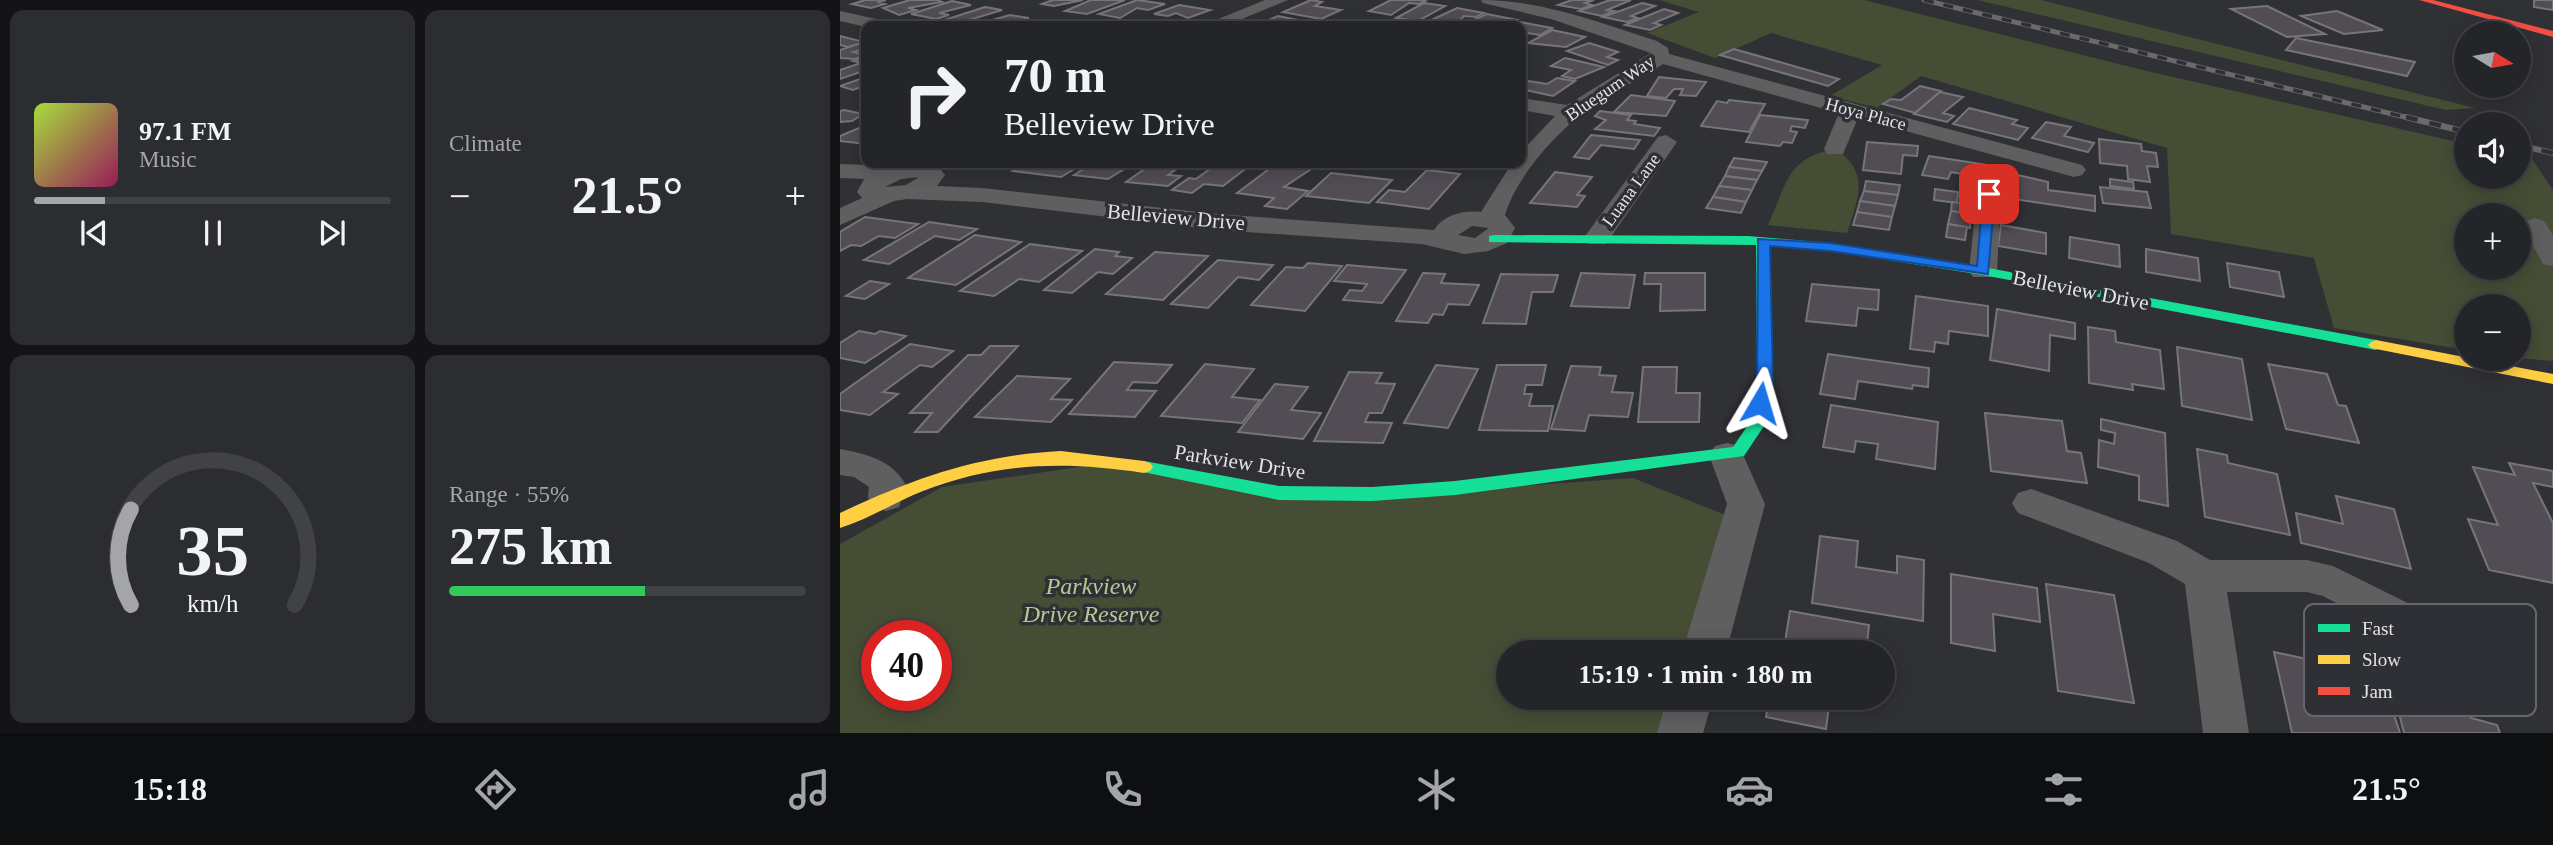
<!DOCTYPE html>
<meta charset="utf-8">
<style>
body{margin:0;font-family:"Times New Roman",serif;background:#2c2d30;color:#f1f3f6;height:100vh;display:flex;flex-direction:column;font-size:26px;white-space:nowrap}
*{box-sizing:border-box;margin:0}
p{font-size:23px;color:#a3a5a8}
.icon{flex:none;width:38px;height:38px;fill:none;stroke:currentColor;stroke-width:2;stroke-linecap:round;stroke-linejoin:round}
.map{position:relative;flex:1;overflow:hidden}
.drawer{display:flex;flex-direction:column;gap:10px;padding:10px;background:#141416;width:840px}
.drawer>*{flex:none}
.top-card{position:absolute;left:21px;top:21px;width:665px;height:147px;border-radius:14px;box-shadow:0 4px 18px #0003,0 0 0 2px #414245;background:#242528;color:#f1f3f6;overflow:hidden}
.needle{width:46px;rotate:101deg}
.tools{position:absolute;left:1614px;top:21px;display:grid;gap:14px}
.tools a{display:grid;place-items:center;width:77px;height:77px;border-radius:50%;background:#242528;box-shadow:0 4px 18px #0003,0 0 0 2px #414245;font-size:35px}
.speed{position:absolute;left:21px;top:620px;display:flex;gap:14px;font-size:35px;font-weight:700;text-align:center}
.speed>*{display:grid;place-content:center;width:91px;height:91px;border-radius:50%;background:#242528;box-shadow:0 4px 18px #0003,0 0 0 2px #414245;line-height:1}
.speed .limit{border:10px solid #d22;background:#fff;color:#111}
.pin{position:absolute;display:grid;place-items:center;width:60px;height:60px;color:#fff;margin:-30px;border-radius:14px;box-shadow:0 4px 10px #0006}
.me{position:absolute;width:77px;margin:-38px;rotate:7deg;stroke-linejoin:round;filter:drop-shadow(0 0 5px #0008)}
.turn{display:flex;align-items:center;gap:24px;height:147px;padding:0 28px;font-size:32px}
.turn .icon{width:91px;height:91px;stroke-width:2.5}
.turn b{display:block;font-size:49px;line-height:60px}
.big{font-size:52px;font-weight:800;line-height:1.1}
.drawer .tile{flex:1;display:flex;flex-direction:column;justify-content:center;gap:10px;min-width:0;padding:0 24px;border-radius:14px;background:#2c2d30}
.drawer .dial{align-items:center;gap:0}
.dial svg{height:182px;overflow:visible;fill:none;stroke:#414245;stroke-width:7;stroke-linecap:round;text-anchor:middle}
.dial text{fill:#f1f3f6;stroke:none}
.song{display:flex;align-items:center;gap:21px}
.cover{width:84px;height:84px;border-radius:10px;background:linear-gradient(135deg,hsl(80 70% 55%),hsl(330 70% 35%))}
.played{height:7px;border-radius:4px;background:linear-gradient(90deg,#a4a5a9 20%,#414245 20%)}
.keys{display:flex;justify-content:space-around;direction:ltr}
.heat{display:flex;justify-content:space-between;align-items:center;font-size:38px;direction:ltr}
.charge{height:10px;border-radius:5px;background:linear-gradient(90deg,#34c759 55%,#414245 0)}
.drawer .tiles{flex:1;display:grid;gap:10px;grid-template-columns:repeat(2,1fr)}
.trip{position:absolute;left:656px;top:640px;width:399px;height:70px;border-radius:35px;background:#242528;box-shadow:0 4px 18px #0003,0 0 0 2px #414245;font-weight:800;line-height:70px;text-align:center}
.tab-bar{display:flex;height:112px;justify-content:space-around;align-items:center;background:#0e0f10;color:#a3a5a8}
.tab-bar .icon{width:49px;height:49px}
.tab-bar .current{color:#a4a5a9}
.tab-bar b{font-size:32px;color:#f1f3f6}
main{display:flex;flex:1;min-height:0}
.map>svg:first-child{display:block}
.green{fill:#464d35;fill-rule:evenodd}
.building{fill:#524d54;stroke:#767578;stroke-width:2}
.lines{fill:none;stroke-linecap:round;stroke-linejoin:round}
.street{fill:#605f60;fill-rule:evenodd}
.fast{fill:#16e098;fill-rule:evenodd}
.slow{fill:#ffcf43;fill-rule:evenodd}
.jam{fill:#f24e42;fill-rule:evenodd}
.rail-far1-casing{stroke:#6a6a6b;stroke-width:5}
.rail-casing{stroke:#6a6a6b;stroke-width:6}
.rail-far1{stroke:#2f3036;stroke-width:3.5;stroke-dasharray:10;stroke-linecap:butt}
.rail{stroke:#2f3036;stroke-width:4.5;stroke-dasharray:12;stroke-linecap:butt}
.route{fill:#1a73e8;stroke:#114b97;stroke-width:2}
.labels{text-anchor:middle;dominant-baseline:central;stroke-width:7;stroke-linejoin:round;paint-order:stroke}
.far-street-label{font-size:18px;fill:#e3e4e8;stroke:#2f3036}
.street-label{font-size:21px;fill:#e3e4e8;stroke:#2f3036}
.near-park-label{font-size:24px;font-style:italic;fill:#b7c98f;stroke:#2f3036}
.key{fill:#2f3036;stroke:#65666b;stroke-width:2}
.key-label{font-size:19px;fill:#e3e4e8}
</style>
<main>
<section class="drawer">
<div class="tiles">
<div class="tile">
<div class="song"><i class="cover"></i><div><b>97.1 FM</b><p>Music</p></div></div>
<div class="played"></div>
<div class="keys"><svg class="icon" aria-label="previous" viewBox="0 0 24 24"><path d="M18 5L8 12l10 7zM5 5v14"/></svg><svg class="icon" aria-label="pause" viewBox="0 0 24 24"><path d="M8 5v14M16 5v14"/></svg><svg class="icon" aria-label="next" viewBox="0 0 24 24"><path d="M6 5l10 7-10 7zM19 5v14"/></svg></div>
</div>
<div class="tile"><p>Climate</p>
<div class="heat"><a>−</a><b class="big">21.5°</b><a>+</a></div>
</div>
<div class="tile dial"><svg viewBox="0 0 100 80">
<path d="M14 69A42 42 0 1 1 86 69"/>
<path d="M14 69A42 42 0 0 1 14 27" stroke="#a4a5a9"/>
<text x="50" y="56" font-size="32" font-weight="700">35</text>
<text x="50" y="72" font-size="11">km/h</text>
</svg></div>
<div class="tile"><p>Range · 55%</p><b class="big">275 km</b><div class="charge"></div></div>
</div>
</section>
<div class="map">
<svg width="1713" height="733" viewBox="0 0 1713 733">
<rect width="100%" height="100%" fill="#303135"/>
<g class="green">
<path d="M819 0H1024L1298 69 1626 144V177H1678V156L1692 159 1713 190V361L1678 358V306H1626V350L1494 328 1474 258 1331 234 1327 148 1081 76 1037 108 990 96 1042 65 931 33 875 58 807 33 859 12ZM1626 215H1678V268H1626Z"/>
<polygon points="1137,0 1201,0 1635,108 1606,110"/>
<path d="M995 149C1031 172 1018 199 1007 233L928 225C947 184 946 158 995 149Z"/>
<path d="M252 465 509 498 793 478 888 516 850 653H668V698H837L828 733H0V544L102 487ZM37 635H96V695H37Z"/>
</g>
<g class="building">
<polygon points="25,0 46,0 39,2 45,4 31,8 12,4"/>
<polygon points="70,0 97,0 102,2 68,8 76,10 59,15 43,8"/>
<polygon points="213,0 243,0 214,6 202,4"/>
<polygon points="251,0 285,0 247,14 225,11"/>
<polygon points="297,0 325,4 308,10 297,8 280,18 259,14"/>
<polygon points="471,0 482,2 475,6 501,10 481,19 443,12"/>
<polygon points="551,0 587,0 579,4 569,3 551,15 529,11"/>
<polygon points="732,0 754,0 745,3 752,5 741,9 718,5"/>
<polygon points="770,0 791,0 767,10 774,11 762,16 739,11"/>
<polygon points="1694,0 1713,0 1713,10 1694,7"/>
<polygon points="112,1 131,5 99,13 109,15 96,19 71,14"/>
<polygon points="584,3 605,6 578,21 556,18"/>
<polygon points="802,3 815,6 791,16 798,18 787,22 763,17"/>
<polygon points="339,5 370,10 348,18 336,13 328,16 314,14"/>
<polygon points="1427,6 1485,34 1447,37 1391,9"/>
<polygon points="145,7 162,10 129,20 138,22 127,26 95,23"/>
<polygon points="617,8 644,13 636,17 624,16 617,23 605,26 587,22"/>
<polygon points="824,9 838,13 814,23 821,25 810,30 785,25"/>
<polygon points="1497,11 1543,30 1504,34 1461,16"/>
<polygon points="647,14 677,20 665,26 621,26"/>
<polygon points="170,15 189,18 166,26 131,26"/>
<polygon points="438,16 468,22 458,26 432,24 414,26"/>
<polygon points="198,20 218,24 181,26"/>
<polygon points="333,20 344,23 335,26 312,26"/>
<polygon points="680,22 712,28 700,35 687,33 681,37 681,26 672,26"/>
<polygon points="712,30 745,37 726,47 688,43"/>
<polygon points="0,37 0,36 24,42 8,47 0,45"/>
<polygon points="1456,38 1575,62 1567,76 1446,50"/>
<polygon points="749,43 778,52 767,57 778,60 768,65 727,51"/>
<polygon points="18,44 26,48 13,52 26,55 15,59 0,58 0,50"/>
<polygon points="894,49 999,79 988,86 880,55"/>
<polygon points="26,57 26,70 0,79 0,70 21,63 13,61"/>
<polygon points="725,58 764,67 735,79 722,76 731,70 711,66"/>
<polygon points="26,77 26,85 13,90 0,86"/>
<polygon points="819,77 866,82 856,96 840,95 843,89 834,89 826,98 807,96"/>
<polygon points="717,78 735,81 713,96 681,89 689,81 707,84"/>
<polygon points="1080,86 1101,91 1075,113 1043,104 1051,99 1061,100"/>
<polygon points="1100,92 1123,97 1103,113 1114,116 1107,122 1074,114"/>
<polygon points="791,95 835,101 826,116 774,112"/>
<polygon points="889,100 925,104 909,132 861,126 877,101 887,103"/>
<polygon points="1129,108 1177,120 1172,124 1188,128 1178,140 1113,124"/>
<polygon points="4,110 23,114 12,121 0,122 0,111"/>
<polygon points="760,111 791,115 787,120 796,121 794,124 820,128 814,136 755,129 766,120 755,116"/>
<polygon points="920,115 968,120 965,128 952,126 950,131 957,132 952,143 943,142 940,146 906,142"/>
<polygon points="1206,122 1231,127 1224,136 1254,143 1248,152 1192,138"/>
<polygon points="26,125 26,144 0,141 0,136"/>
<polygon points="751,135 800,140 794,149 761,145 749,159 734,157"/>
<polygon points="1259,139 1301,144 1302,151 1316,153 1318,167 1307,166 1310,182 1288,179 1287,166 1260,163"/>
<polygon points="1027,142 1078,146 1077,156 1063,155 1061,174 1023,170"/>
<polygon points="1089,156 1161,167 1157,180 1111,172 1108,179 1082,175"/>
<polygon points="894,158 927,162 922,171 889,167"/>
<polygon points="187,163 217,163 239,166 221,177 173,171"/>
<polygon points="253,163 294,163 268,179 234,175"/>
<polygon points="313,163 345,163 328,175 341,176 328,186 286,182"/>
<polygon points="378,163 408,167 383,186 364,184 352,193 332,190 349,178 356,179"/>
<polygon points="437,163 458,163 455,166 473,168 444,187 468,191 447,209 425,206 434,198 397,193"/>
<polygon points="889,167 922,171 917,180 885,176"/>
<polygon points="587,170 620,174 589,209 537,202 549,190 565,192"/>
<polygon points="715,172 752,177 737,195 745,196 737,207 690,203"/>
<polygon points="491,173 552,180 529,203 466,196"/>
<polygon points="1169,173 1208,182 1208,190 1255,196 1255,211 1166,198"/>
<polygon points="885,176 917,180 912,190 879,186"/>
<polygon points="1270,179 1293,182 1294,189 1270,186"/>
<polygon points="1026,181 1060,185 1058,195 1024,191"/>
<polygon points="879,186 912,190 906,202 873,197"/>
<polygon points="1260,187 1307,192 1311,208 1263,203"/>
<polygon points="1095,189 1118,192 1117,203 1094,200"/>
<polygon points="1024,191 1058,195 1055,206 1020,201"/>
<polygon points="873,197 906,202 901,213 866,208"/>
<polygon points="1020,201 1055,206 1052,217 1017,212"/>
<polygon points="1112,202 1133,205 1131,214 1111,211"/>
<polygon points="1111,211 1131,214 1130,228 1108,224"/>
<polygon points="1017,212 1052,217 1049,230 1013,225"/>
<polygon points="25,217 78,224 55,238 39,236 21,246 11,245 0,251 0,232"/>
<polygon points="89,222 137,229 119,240 95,236 49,264 24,260"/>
<polygon points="1108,224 1127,227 1125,240 1106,237"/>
<polygon points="1161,225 1206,233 1206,254 1158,246"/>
<polygon points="135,235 181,242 116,285 68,278"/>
<polygon points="1230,237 1279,245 1280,267 1229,258"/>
<polygon points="190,244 242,251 199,282 179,279 154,296 120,291"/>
<polygon points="255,249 279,252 275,256 292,258 273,274 258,272 232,293 204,290"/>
<polygon points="1306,249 1358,258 1360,281 1306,272"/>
<polygon points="315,252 368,256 323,300 266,294"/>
<polygon points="378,260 433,265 419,280 398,277 368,308 331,304"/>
<polygon points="468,263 502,266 465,311 411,305 446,267 463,268"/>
<polygon points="1387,263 1439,272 1444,297 1390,287"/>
<polygon points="507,265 566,270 542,303 503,300 510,290 522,291 527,284 494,281"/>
<polygon points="583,273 605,274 601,283 639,285 629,305 608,304 603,315 593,314 588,323 556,321"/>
<polygon points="741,273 795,275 789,308 731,306"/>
<polygon points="805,273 865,273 865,310 820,311 821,284 804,284"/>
<polygon points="661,274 718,275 713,292 692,292 686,324 643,323"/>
<polygon points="30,281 49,284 25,299 6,296"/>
<polygon points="972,284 1039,290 1038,310 1018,308 1016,326 966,321"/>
<polygon points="1076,296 1148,306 1148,336 1109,331 1108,344 1095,342 1094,352 1070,349"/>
<polygon points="1157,309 1235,323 1235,339 1210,335 1209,371 1150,360"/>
<polygon points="1248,327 1275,331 1276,342 1320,350 1324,389 1292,384 1293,390 1249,383"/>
<polygon points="19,331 35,334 40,331 66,336 25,363 0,358 0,343"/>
<polygon points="70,344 113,351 92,367 80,365 43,392 58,394 30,415 0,410 0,394"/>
<polygon points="150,346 178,346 98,432 75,432 92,413 70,413 128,355 141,355"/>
<polygon points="1337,347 1402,359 1412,420 1342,406"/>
<polygon points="988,354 1089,368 1088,387 1073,385 1072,389 1018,381 1015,399 980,394"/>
<polygon points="274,362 332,365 317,383 293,382 287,390 316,391 295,417 229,414"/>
<polygon points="365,364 414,369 392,397 420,400 402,423 321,416"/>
<polygon points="1428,364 1487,374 1498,405 1506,406 1519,443 1446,429"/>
<polygon points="596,365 638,369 608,428 564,423"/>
<polygon points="657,365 706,365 702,385 686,385 684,394 692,394 689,406 713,406 708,431 639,430"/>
<polygon points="731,366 761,367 759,375 776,376 772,392 793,393 788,417 749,415 745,431 711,429"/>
<polygon points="803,367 837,367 836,393 860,393 859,422 798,422"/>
<polygon points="509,372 542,373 536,383 555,384 542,413 529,413 525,422 552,423 543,443 474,441"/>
<polygon points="177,376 230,379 211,399 232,400 211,422 135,417"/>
<polygon points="435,384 468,387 451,410 481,413 463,439 398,432"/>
<polygon points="991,405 1098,422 1095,469 1036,459 1038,444 1016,441 1014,452 983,447"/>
<polygon points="1145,413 1222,421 1227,451 1241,453 1247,483 1151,471"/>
<polygon points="1261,419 1325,433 1328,506 1299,500 1299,476 1258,467 1259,440 1274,444 1275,433 1261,430"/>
<polygon points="1357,449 1387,455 1388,463 1437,474 1450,535 1365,517"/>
<polygon points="1669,463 1713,471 1713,487 1693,483 1713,523 1713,583 1649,570 1628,519 1658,525 1633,467 1675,475"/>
<polygon points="1496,496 1554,509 1571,569 1461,543 1456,513 1503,524"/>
<polygon points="980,536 1018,541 1016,567 1057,573 1057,556 1084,560 1083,621 972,603"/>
<polygon points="1111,574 1197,588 1200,622 1153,614 1155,651 1111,643"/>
<polygon points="1206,584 1274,595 1294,703 1218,691"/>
<polygon points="950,611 1029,625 1026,653 969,653 944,648"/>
<polygon points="1434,652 1541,675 1560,733 1452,733"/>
<polygon points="1551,682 1625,701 1631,718 1657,725 1660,733 1564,733"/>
<polygon points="929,698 990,698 986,729 926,717"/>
</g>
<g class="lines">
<g class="street">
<polygon points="425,0 448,0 385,26 361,26"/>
<path d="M641 0C702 0 760 23 817 41L828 48 829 54 1242 165 1246 170 1242 175 1234 177 1018 118 1003 154H987L984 149 999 113 823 64C801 79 775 90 753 106 719 129 677 175 665 215L675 228 667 243 648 251 624 254 582 244 377 230 143 202 67 199 54 201 0 225V208L22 198 17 192 24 179 0 178V164L54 166 82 163 101 170 105 175 97 186 143 188 377 214 594 230C603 215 624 210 641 212L672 163H681V152L715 116 681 110V98L727 105 811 53 711 19 643 3ZM79 177 66 185 45 187 61 179ZM632 226 649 228 635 238 618 235Z"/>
<polygon points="0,11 50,22 53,26 26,27 0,21"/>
<polygon points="826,135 837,142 766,244 748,244 744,238 748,232 818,137"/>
<polygon points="1149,187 1158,189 1161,194 1157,271 1153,277 1133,277 1129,271 1137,194 1140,189"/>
<polygon points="1695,218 1704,221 1713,235 1713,266 1703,264 1682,226 1686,221"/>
<polygon points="887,443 899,446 925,504 886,653 842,653 887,504 869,455 875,446"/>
<path d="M0 449C27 454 52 460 66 485L59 507 46 511 33 507 28 497 29 487 14 477 0 475Z"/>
<polygon points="1191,489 1337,541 1370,560 1467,560 1493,566 1596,617 1602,630 1596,643 1581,648 1483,596 1467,592 1387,592 1409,733 1363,733 1345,584 1309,563 1178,513 1172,503 1178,493"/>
<polygon points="827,698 873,698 863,733 817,733"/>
</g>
<polygon class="fast" points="654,235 908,236 990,243 1143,267 1536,340 1544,345 1536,350 1143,275 990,251 930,246 933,380 924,426 904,456 615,495 532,501 439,500 298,471 295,467 298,463 304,461 439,486 532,487 615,481 893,447 908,425 917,380 916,245 649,242 649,236"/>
<g class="slow">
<polygon points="1536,340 1713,374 1713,384 1531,348 1528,345 1531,342"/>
<path d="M221 451 304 461 310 463 313 467 310 471 304 473C225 461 159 462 83 491 55 502 29 519 0 528V513C74 478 139 455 221 451Z"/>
</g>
<polygon class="jam" points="1579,0 1593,0 1713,31 1713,37"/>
<g class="rail-far1-casing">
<polyline id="rail-far1" points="1084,0 1573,119"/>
</g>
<g class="rail-casing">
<g id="rail">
<polyline points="1566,117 1626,132"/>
<polyline points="1678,145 1713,153"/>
</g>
</g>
<use href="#rail-far1" class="rail-far1"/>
<use href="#rail" class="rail"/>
</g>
<polygon class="route" points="1149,191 1155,194 1148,274 990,251 930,246 933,380 926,407 914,407 912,403 917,380 918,239 990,243 1137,266 1143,194"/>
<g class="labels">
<g class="far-street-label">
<text transform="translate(770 88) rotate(-34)">Bluegum Way</text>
<text transform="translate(1026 114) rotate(15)">Hoya Place</text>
<text transform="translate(791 190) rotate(-54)">Luana Lane</text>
</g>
<g class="street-label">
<text transform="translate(336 217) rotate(5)">Belleview Drive</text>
<text transform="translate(1241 290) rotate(11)">Belleview Drive</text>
<text transform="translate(400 462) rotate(9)">Parkview Drive</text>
</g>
<g class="near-park-label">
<text x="251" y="586">Parkview<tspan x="251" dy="28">Drive Reserve</tspan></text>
</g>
</g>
<rect x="1464" y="604" width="232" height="112" rx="10" class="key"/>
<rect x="1478" y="624" width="32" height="8" fill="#16e098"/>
<rect x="1478" y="655" width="32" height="9" fill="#ffcf43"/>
<rect x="1478" y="687" width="32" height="8" fill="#f24e42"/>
<g class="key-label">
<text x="1522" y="635">Fast</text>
<text x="1522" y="666">Slow</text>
<text x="1522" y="698">Jam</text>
</g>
</svg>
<div class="tools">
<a><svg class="needle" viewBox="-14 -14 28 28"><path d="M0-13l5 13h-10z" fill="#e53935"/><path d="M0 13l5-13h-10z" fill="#a3a5a8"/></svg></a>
<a><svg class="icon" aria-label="sound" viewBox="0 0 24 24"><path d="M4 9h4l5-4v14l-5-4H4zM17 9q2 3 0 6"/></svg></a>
<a>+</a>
<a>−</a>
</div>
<div class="speed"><div class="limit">40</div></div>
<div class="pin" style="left:1149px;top:194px;background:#d93025"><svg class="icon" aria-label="arrive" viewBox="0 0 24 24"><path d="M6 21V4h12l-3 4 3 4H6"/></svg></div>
<svg class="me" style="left:920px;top:403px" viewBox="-20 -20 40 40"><path d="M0-17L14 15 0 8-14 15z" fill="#1a73e8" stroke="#fff" stroke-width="4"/></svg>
<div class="trip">15:19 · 1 min · 180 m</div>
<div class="top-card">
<div class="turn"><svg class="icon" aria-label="right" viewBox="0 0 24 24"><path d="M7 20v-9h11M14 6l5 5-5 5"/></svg><div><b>70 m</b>Belleview Drive</div></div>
</div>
</div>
</main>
<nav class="tab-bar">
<b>15:18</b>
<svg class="icon current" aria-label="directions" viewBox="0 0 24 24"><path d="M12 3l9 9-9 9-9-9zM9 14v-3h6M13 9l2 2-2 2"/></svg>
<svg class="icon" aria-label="music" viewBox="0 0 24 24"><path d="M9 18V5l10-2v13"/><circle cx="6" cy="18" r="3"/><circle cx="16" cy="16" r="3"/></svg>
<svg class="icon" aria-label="phone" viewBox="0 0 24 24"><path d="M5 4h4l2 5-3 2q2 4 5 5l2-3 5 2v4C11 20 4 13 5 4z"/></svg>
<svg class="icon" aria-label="climate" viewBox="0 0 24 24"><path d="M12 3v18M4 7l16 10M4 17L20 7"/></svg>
<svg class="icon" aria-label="car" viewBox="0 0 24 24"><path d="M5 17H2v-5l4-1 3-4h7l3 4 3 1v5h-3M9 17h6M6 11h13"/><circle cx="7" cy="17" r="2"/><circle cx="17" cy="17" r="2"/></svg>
<svg class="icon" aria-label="filters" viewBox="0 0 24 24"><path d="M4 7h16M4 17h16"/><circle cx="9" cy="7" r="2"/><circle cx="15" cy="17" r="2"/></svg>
<b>21.5°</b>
</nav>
